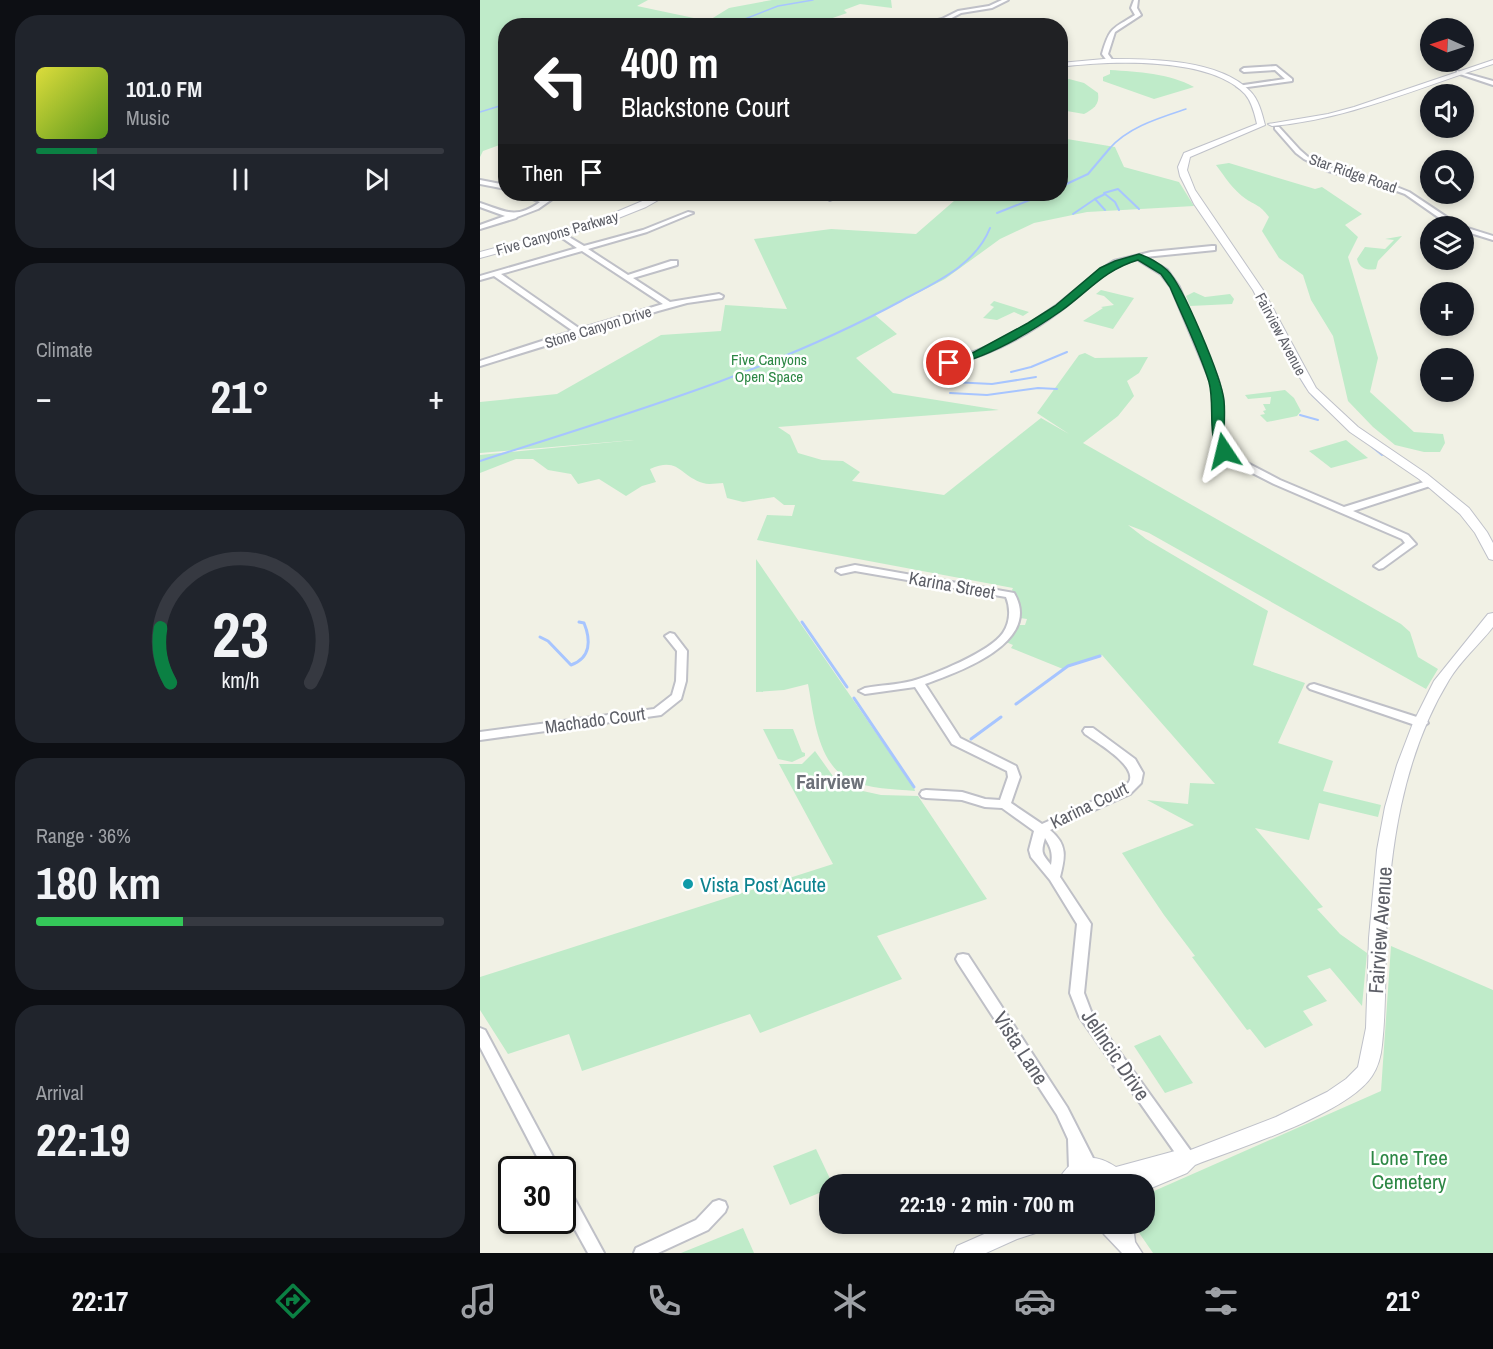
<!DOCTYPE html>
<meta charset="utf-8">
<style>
body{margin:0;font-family:"Archivo Narrow",sans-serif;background:#20242c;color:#f1f3f6;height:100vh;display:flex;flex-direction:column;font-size:22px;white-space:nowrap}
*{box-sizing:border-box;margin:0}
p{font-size:20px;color:#9ea1a6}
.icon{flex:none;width:33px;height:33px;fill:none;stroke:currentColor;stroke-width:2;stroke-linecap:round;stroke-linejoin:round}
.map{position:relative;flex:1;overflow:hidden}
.drawer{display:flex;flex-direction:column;gap:15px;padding:15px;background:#0d0f14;width:480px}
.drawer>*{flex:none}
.hud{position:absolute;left:18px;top:18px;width:570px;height:183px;border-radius:24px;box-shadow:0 3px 9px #0003;background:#202124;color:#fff;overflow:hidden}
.needle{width:39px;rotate:273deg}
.buttons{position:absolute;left:940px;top:18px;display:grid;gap:12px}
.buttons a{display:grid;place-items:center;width:54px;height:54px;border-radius:50%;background:#171b24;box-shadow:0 3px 9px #0003;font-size:30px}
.speed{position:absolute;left:18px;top:1156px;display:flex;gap:12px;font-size:30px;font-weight:700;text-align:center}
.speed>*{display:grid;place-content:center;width:78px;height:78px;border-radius:50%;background:#171b24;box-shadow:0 3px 9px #0003;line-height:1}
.speed .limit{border:3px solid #111;border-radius:9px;background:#fff;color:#111}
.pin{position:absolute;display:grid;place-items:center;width:51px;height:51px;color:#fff;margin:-26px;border:3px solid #fff;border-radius:50%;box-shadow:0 2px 6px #0007}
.me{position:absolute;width:66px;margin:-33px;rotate:350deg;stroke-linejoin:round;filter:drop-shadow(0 0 4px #0008)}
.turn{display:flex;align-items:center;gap:21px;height:126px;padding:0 24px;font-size:27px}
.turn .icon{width:78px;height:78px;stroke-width:2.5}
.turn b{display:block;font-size:42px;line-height:51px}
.then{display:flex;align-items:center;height:57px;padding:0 24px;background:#0003;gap:12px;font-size:22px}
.big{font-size:45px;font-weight:700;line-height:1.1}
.drawer .card{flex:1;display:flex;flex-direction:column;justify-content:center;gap:9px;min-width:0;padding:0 21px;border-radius:24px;background:#20242c}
.drawer .dial{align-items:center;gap:0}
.dial svg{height:156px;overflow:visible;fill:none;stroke:#363941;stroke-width:7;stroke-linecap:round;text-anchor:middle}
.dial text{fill:#f1f3f6;stroke:none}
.song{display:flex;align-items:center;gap:18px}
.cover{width:72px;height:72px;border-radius:9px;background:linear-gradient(135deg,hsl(60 70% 55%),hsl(90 70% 35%))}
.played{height:6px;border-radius:3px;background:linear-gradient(90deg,#0b8043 15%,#363941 15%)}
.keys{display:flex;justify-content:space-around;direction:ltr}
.heat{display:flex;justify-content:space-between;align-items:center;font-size:33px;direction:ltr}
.charge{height:9px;border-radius:4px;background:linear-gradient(90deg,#34c759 36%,#363941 0)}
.trip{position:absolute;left:339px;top:1174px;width:336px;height:60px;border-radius:24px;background:#171b24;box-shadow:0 3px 9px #0003;font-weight:700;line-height:60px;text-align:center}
.dock{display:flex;height:96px;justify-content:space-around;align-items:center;background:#090b0e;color:#9ea1a6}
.dock .icon{width:42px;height:42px}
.dock .selected{color:#0b8043}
.dock b{font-size:27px;color:#f1f3f6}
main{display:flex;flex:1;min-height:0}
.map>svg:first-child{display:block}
.green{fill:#bfebc9}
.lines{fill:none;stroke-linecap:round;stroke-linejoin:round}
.stream-far2{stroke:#a7c5ff;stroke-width:1.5}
.stream-far1{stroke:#a7c5ff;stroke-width:2}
.stream{stroke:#a7c5ff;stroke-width:3}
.minor-casing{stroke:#bfc0c7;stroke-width:4}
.tertiary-casing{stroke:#bfc0c7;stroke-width:3}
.secondary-casing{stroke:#bfc1c9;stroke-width:2}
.minor{fill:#fff;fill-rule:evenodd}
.tertiary{fill:#fff;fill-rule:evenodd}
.secondary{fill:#fff;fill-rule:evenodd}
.route{fill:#0b8043;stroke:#07532c;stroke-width:1.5}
.culture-dot{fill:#0f9aa8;stroke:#fff;stroke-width:2}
.labels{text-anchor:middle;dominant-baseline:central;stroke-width:5;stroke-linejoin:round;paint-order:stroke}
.far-street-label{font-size:15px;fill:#5d5f67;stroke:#fff}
.far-park-label{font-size:15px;fill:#2c8744;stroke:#fff}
.street-label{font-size:18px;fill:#5d5f67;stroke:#fff}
.quarter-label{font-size:21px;font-weight:bold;fill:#6d7179;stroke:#fff}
.near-culture-label{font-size:21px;fill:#0d838f;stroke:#fff;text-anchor:start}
.near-street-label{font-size:21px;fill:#5d5f67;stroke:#fff}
.near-park-label{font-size:21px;fill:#2c8744;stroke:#fff}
</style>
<main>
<section class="drawer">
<div class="card">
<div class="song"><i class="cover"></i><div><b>101.0 FM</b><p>Music</p></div></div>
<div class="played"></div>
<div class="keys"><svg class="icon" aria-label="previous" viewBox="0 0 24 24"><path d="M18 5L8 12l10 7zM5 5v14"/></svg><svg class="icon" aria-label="pause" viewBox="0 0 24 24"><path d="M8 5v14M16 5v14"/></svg><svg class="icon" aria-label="next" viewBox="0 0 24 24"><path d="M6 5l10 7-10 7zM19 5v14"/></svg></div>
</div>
<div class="card"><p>Climate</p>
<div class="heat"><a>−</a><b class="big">21°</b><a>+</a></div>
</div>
<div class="card dial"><svg viewBox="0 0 100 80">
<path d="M14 69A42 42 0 1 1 86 69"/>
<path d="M14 69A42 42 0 0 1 9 41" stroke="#0b8043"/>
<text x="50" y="56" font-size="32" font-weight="700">23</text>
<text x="50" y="72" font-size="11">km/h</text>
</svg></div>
<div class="card"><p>Range · 36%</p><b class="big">180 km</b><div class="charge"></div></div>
<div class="card"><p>Arrival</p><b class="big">22:19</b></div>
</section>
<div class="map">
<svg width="1013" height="1253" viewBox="0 0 1013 1253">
<rect width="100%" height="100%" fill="#f1f1e5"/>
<g class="green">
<polygon points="0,0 168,0 157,6 228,21 249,8 292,0 411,0 412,8 380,4 364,10 367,13 344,21 347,26 26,26 25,143 3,151 0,157"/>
<path d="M630 70C658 72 689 73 714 87L674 99 623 81V77L630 74Z"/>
<path d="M589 79 604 83 618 93C620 105 613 109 604 114L581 110V80Z"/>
<path d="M581 138 635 147 644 167 699 182 714 206 607 212 554 223 520 239 465 279 395 315 417 334 376 358 413 393 519 410 298 427 310 435 318 453 342 460 363 461 380 472 372 481 464 495 561 418 589 434 557 413 599 355 605 353 615 358 668 357 659 373 647 381 654 396 638 416 603 443 921 624 930 632 938 657 958 669 946 689 669 533 648 525 666 539 788 611 773 665 825 683 798 743 853 761 843 791 901 805 898 817 839 803 829 840 775 828 843 907 837 909 860 934 887 953 882 1006 850 968 827 976 847 1001 823 1011 833 1025 785 1048 770 1029 767 1030 712 957 715 956 684 915 642 853 714 825 667 800 708 804 710 783 735 784 622 655 583 669 531 648 533 645 526 642 538 625H545L547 619 540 618 539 601 532 590 533 588 277 540 287 515 312 516 315 505H304L294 497 263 502 247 498 243 483C237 483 229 485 223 483 200 476 199 456 170 469L176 482 162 486 146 496 119 479 98 484 91 474 68 470 53 459H36L0 473V455L154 440 0 453V402L77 394 181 335 241 331 245 305 307 309 274 239 351 229 436 234 482 194H580Z"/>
<path d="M749 163 835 189 842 187 882 214 865 225 878 237 868 257 898 358 890 392 934 432 963 434 965 443 960 452H944L915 445 893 427 868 401 853 336 831 300 823 275 799 258 782 231 789 217C779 204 778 207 766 199 753 190 745 177 736 165Z"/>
<path d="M922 236 898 261 896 269C887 271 879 268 877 259L885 247 905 249 914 240 905 239Z"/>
<polygon points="621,290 654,298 633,329 603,321 623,308 621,307 634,305 624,296 616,294"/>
<polygon points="714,292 725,297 750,294 754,299 752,304 710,306 706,296"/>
<polygon points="514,301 549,312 543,316 534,312 517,320 503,318 514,307 510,305"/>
<polygon points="805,390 814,398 821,411 817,416 787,422 780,415 785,414 783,411 786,410 783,404 790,404 791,397 768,399 765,395"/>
<polygon points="866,440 888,458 851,468 829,451"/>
<path d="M276 559 434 788 435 791C414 789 389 789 370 780 337 764 334 715 328 684L304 690 276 692Z"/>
<polygon points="283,729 313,729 322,752 325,753 325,756 312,762 298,759"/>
<polygon points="335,751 360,786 401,795 438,796 507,899 397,936 422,979 280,1033 270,1014 102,1071 89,1034 28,1054 0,1010 0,977 353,864 299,764 322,764"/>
<polygon points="911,946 1013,990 1013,1253 673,1253 653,1224 664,1224 665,1195 901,1091"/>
<polygon points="680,1035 713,1083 685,1093 654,1046"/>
<polygon points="336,1149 353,1185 350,1185 349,1189 310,1205 293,1166"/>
<polygon points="263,1228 274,1253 201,1253"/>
</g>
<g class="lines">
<g class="stream-far2">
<polyline points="247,26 298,6 333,0"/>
<polyline points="0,112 26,104"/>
<path d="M629 149C648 127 679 118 706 109"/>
</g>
<g class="stream-far1">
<polyline points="580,187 608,174 630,148"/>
<polyline points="624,193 638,189 659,209"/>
<polyline points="625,210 615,199 625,194 635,202 639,210"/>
<polyline points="517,213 565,194"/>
<polyline points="593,214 615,199"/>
<polyline points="811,362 826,387"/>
<polyline points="531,372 551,367 587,352"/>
<polyline points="472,382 512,384 556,377"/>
<polyline points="470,393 507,395 558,388 577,389"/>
<polyline points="832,395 864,425"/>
<polyline points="820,415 838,420"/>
<polyline points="891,446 902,455"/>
<path d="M0 461C143 415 288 373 421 301 454 283 495 266 510 228"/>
</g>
<g class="stream">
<polyline points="322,622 367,687"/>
<path d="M60 637 68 641 91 665C111 658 111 640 104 623L99 622"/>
<polyline points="374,698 434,787"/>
<polyline points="536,704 588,666 620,656"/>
<polyline points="491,739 521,717"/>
</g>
<g class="minor-casing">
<g id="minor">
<polygon points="522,0 528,0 512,8 481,13 466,21 445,26 433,26 462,19 478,11 509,6"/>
<path d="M654 0H658L657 8 661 15 635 32 628 54 633 61 628 62 622 54C630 26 633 29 655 15L651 8Z"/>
<polygon points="796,66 812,79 812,81 760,88 757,86 805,79 795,70 764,72 761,70 764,68"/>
<polygon points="977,71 1013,81 1013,85 977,73"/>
<polygon points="795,127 799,127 820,150 828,157 852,168 904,182 929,192 980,226 973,226 968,224 925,194 900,185 848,171 824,159 816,153 795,129"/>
<polygon points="0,180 26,185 26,189 0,184"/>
<path d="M40 194H48L64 199 71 194H112L115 196 112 198 75 197 58 209 37 217 36 218 0 229V225L25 216 0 207V203C25 211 35 220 60 202Z"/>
<polygon points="356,194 364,194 350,200 347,198"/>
<path d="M208 212 213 213 167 232 108 249 148 275 191 261H197V265L153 278 190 302 239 294 243 296 242 298 207 303 178 311 0 366V361L93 331 14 276 0 280V276L97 248 75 233V231H79L104 246 163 230ZM102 251 183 304 100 329 21 274Z"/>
<polygon points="984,227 1013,236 1013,240 984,231"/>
<path d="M732 246H735V250L665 257 687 270 699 287 738 380 743 401V441L750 454 800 480 864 507 947 481H953L955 483 953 485 873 511 928 535 936 544 903 568 899 569 894 566 925 543 922 539 794 484 743 458 735 441V401L730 380 691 287 681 274 657 259C625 267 606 291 581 310 548 335 509 355 469 365L465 363 509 346 551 323 576 306 619 271 634 261 671 252Z"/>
<path d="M375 565 534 593C563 642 479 672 445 684L480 738 536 766 540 777 531 803 562 824 642 788C644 786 648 784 649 782 658 766 616 742 605 734L603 731 605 728H613L655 759 663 773 661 783 650 794 570 830C588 845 585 857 580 877L611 924 604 993 612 1014 713 1154 716 1159 713 1164 708 1165 703 1164 599 1016 590 993 597 924 570 880 551 857 549 850 554 831 522 808 505 807 482 800 446 798 442 797 440 794 442 791 446 790 482 792 505 799 520 800 528 777 527 771 472 744 435 687 385 694 379 691 385 688C400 685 417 685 432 681 453 675 510 652 523 633 530 623 531 609 526 597L375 571 361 574 356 571 357 569ZM565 838C571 848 573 853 571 865 561 853 561 852 565 838Z"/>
<polygon points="190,633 194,634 207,651 206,681 201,699 181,715 0,740 0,732 174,709 192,695 196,681 197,651 185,636"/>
<polygon points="834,684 946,720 948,723 942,727 938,726 830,689 828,687 830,685"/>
<polygon points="483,954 488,955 587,1107 617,1166 614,1171 609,1173 604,1171 602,1174 597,1176 592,1174 589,1169 588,1139 577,1115 478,963 476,959 478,955"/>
<polygon points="0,1028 5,1030 80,1170 64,1170 0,1047"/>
<polygon points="82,1183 87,1185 124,1253 108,1253 82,1206"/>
<polygon points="239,1200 245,1202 247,1207 245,1212 228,1230 178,1253 154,1253 156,1248 216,1220 233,1202"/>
</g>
</g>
<g class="tertiary-casing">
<polygon id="tertiary" points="618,1224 649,1224 654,1234 655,1242 662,1253 642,1253 624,1234"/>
</g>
<g class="secondary-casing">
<g id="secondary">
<path d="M624 59C667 59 738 58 770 91 779 100 782 114 785 125L710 157 707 170 715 190 783 290 836 388 878 427 947 474 989 508 1007 532 1013 543V560L1009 559 995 533 980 514 939 479 870 432 829 392 809 360 773 290 714 204 700 176 698 167 704 153 777 124C775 115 772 102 765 94 729 56 629 61 580 67V63Z"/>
<path d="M1013 60V64C939 87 870 119 792 126L788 124 848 114 874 107Z"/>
<polygon points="179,194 189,194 166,207 121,225 0,258 0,252 115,221"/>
<path d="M1013 613V627C999 645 981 660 969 680 922 757 909 852 906 940 905 975 906 1010 902 1045 901 1056 898 1067 892 1076 867 1114 759 1148 715 1165L707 1173 664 1191V1185H628C621 1176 614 1173 603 1176L596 1185H576C589 1157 610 1150 636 1167L695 1151H708L796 1117 847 1092 866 1079 878 1067 886 1028 889 938 897 850 905 807 917 765 933 723 954 681 1008 614Z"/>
<polygon points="527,1224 568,1224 565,1230 537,1239 506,1253 474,1253 477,1246"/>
</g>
</g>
<use href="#minor" class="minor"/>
<use href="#tertiary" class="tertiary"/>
<use href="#secondary" class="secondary"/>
</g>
<path class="route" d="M659 254C668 257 680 264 687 270 703 285 742 379 744 401 746 419 741 435 749 451L748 454H739C727 433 735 405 729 382 719 350 703 318 690 287L681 274 658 260C624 270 609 291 581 311 548 334 508 357 469 366L464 363 487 356 548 323 575 306 620 268 635 261Z"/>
<circle class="culture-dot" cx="208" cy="884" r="6"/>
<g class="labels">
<g class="far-street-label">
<text transform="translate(873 173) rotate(19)">Star Ridge Road</text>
<text transform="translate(77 233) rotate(-16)">Five Canyons Parkway</text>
<text transform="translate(118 327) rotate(-17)">Stone Canyon Drive</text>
<text transform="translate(801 334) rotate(62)">Fairview Avenue</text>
</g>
<g class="far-park-label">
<text x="289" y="359">Five Canyons<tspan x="289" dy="17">Open Space</tspan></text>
</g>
<g class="street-label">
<text transform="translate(472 585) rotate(10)">Karina Street</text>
<text transform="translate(115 720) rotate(-8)">Machado Court</text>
<text transform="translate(609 805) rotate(-26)">Karina Court</text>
</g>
<g class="quarter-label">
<text x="350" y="781">Fairview</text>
</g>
<g class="near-culture-label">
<text x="220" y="884">Vista Post Acute</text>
</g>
<g class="near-street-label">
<text transform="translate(900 930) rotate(-86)">Fairview Avenue</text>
<text transform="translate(541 1048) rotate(57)">Vista Lane</text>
<text transform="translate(636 1055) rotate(56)">Jelincic Drive</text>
</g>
<g class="near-park-label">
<text x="929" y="1157">Lone Tree<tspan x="929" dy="24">Cemetery</tspan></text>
</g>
</g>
</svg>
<div class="buttons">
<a><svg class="needle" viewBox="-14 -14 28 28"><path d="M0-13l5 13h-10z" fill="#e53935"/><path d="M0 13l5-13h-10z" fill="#9ea1a6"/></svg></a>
<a><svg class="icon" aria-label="sound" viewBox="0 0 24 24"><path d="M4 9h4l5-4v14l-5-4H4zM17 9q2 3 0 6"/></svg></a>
<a><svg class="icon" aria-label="search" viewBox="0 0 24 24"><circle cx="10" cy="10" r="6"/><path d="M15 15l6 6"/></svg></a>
<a><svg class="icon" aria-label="layers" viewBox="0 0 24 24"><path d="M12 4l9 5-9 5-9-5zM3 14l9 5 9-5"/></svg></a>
<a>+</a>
<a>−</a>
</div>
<div class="speed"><div class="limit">30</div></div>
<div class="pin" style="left:469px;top:363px;background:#d93025"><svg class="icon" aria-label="arrive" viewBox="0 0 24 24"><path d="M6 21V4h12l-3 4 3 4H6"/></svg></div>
<svg class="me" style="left:744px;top:451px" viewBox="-20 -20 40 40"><path d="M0-17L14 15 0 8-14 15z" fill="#0b8043" stroke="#fff" stroke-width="4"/></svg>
<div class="trip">22:19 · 2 min · 700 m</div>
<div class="hud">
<div class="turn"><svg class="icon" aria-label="left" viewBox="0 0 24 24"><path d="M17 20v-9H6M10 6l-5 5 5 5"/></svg><div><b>400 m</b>Blackstone Court</div></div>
<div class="then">Then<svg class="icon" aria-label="arrive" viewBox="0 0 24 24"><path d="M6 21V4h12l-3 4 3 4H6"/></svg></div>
</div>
</div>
</main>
<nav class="dock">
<b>22:17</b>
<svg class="icon selected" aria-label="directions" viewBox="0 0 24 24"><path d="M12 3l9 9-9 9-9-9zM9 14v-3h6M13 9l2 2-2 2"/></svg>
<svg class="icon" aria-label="music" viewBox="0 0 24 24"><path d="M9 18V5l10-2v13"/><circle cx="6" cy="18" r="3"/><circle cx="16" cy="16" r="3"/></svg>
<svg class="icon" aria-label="phone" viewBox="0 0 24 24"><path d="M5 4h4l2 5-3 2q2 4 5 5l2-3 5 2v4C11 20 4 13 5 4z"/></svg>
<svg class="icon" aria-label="climate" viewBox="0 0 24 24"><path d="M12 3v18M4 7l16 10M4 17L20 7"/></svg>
<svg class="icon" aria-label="car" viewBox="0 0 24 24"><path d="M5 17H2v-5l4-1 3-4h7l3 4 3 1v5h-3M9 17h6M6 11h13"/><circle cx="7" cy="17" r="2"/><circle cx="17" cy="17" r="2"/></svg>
<svg class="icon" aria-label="filters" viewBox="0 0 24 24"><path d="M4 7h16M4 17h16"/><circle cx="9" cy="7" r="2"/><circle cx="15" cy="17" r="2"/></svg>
<b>21°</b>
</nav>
